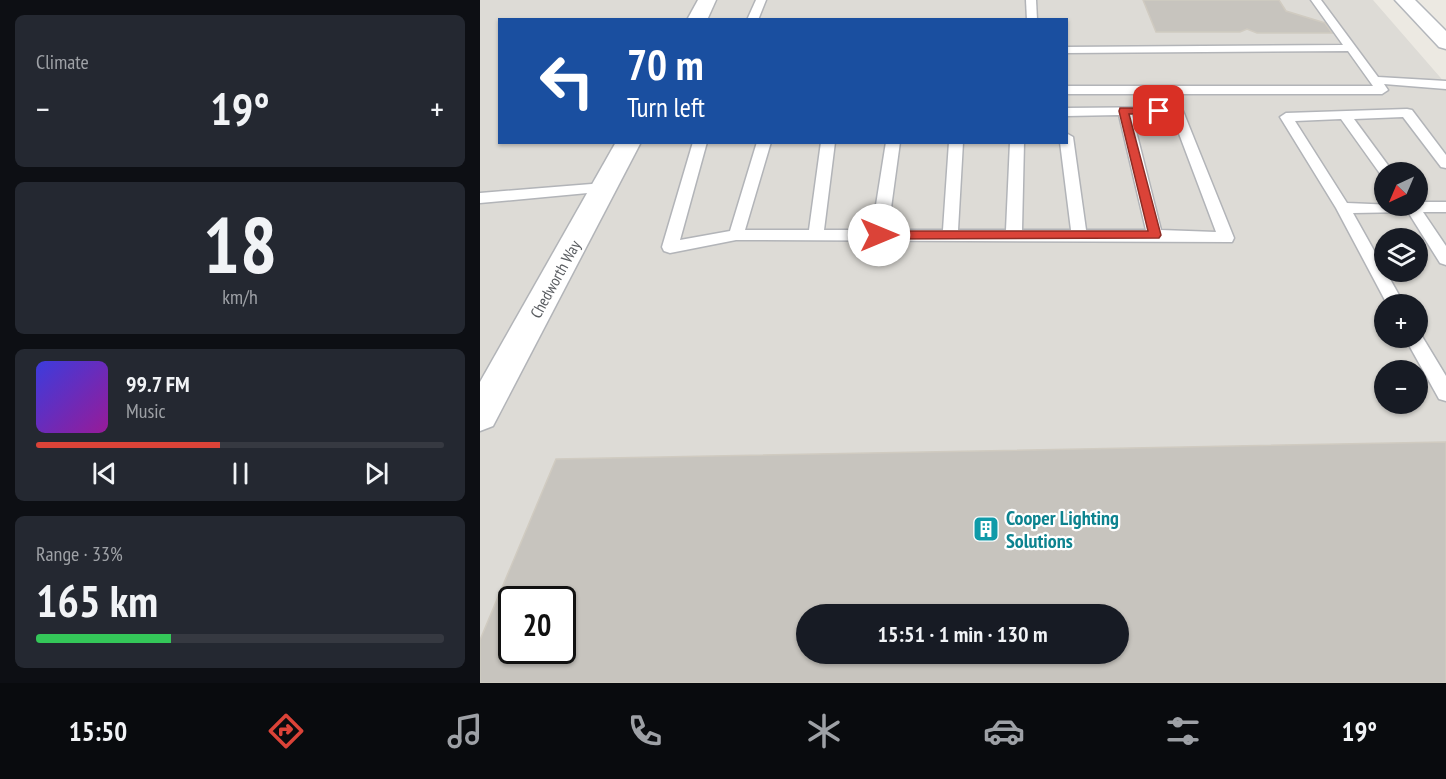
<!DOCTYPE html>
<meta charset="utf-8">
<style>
body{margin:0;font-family:"PT Sans Narrow",sans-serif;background:#242831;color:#f1f3f6;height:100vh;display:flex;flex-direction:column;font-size:22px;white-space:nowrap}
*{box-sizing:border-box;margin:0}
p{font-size:20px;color:#9ea1a6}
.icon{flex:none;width:33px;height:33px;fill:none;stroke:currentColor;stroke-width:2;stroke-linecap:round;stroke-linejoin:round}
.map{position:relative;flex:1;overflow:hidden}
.sheet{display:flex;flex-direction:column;gap:15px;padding:15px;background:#0d0f14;width:480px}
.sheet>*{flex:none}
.guide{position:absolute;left:18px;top:18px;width:570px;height:126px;border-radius:0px;box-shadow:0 2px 4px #0004;background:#1a4fa0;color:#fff;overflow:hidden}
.needle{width:39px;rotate:224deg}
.fabs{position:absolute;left:894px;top:162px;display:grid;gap:12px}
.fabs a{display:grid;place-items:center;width:54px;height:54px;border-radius:50%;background:#171b24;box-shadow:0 2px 4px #0004;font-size:30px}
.speed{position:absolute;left:18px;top:586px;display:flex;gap:12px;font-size:30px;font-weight:700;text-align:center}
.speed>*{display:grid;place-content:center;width:78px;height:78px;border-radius:50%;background:#171b24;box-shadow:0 2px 4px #0004;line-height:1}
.speed .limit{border:3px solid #111;border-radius:9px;background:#fff;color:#111}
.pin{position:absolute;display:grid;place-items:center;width:51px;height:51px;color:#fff;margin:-26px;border-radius:12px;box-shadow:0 3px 9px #0006}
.me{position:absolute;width:66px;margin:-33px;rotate:90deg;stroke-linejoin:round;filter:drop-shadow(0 0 4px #0008)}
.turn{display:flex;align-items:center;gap:21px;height:126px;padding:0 30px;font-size:27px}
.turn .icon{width:78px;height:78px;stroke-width:2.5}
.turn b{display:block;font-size:42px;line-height:51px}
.big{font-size:45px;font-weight:600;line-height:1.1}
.sheet .tile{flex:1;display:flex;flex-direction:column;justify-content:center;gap:9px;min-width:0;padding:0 21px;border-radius:9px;background:#242831}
.sheet .dial{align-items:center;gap:0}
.dial b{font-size:78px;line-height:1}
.song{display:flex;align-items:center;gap:18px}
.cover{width:72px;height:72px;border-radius:9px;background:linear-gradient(135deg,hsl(240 70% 55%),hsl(300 70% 35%))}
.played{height:6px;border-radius:3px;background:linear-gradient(90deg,#db4338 45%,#363941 45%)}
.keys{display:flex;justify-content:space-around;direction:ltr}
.heat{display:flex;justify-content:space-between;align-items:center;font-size:33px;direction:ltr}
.charge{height:9px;border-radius:4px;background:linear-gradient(90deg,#34c759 33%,#363941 0)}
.trip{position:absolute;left:316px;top:604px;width:333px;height:60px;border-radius:30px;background:#171b24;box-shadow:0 2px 4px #0004;font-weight:600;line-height:60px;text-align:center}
.menu{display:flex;height:96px;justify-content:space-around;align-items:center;background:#090b0e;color:#9ea1a6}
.menu .icon{width:42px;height:42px}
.menu .on{color:#db4338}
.menu b{font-size:27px;color:#f1f3f6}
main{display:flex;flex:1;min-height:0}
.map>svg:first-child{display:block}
.industrial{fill:#dddbd6;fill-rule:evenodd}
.building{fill:#c7c4be;stroke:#d0cbc1;stroke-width:1.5;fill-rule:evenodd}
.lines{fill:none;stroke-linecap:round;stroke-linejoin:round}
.lane-casing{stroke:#b2b4b8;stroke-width:3}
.street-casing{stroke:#b2b4b8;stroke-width:3}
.secondary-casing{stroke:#b3b6bb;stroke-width:3}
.lane{fill:#fff;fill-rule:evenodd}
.street{fill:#fff;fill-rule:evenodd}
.secondary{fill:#fff;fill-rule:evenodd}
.route{fill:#db4338;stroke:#8e2c24;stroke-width:1.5}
.labels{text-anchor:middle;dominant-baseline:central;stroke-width:4.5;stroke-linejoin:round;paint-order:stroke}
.street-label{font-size:16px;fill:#5a5d61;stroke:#fff}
.near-culture-label{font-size:20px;font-weight:bold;fill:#0d838f;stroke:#fff;text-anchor:start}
</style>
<main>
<section class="sheet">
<div class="tile"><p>Climate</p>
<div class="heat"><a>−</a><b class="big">19°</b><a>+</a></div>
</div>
<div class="tile dial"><b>18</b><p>km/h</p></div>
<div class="tile">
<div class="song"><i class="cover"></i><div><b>99.7 FM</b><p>Music</p></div></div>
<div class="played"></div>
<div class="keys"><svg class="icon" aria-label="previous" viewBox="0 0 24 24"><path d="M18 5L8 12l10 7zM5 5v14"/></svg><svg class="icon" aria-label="pause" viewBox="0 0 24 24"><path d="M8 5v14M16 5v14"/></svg><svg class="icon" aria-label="next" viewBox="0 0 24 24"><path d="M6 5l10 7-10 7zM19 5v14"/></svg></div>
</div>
<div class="tile"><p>Range · 33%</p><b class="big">165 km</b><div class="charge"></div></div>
</section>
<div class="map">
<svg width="966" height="683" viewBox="0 0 966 683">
<rect width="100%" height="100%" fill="#ece9e2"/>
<path class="industrial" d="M0 0H893L966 84V683H0ZM20 20H586V142H20ZM904 172H938V206H904ZM904 238H938V272H904ZM904 304H938V338H904ZM904 370H938V404H904ZM32 600H82V651H32ZM327 615H639V654H327Z"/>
<g class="building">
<polygon points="663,0 799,0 806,11 845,23 852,33 777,33 767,29 760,32 676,32"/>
<path d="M966 442V683H0V640L76 459ZM32 600H82V651H32ZM327 615H639V654H327Z"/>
</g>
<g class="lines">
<g class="lane-casing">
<g id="lane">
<polygon points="276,0 286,0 278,20 267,20"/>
<polygon points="546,0 556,0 557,20 547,20"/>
<polygon points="831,0 841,0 898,77 966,81 966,89 904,84 908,90 902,94 586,94 586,86 893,86 868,51 586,53 586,47 863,45"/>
<path d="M697 107 703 111 754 238 752 242 256 240 190 253 184 251 182 247 213 142H227L200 240 250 231 277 142H291L265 230H329L341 142H355L344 230H392L406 142H420L408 230H463L469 142H483L478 230H526L530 142H544L542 230H591L580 142H586V133L593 137 606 230H666L639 115 586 116V108ZM652 115H692L736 232 681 230Z"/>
<polygon points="927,109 932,110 966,155 966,168 961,167 923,117 874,119 913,172 904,172 904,176 901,175 861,119 815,121 867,203 938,206 938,202 966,202 966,212 943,212 966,246 966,265 960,263 928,212 873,213 924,304 907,304 856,208 800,117 806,113"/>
<polygon points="124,183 129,185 131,188 129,191 0,203 0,193"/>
<polygon points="938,332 940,333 966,376 966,401 959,399 925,338 938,338"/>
</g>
</g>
<g class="street-casing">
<g id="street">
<polygon points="218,0 236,0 227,20 207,20"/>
<polygon points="136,142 161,142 13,426 0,431 0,382"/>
</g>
</g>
<g class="secondary-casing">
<polygon id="secondary" points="915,0 935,0 966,31 966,49 959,47"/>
</g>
<use href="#lane" class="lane"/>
<use href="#street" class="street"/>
<use href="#secondary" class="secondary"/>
</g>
<polygon class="route" points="640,108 679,108 684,111 679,114 649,114 681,235 679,238 399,239 394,235 399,231 668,231 639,111"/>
<defs>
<g id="building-square" transform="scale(1.35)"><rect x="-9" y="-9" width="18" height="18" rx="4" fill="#0f9aa8" stroke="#fff"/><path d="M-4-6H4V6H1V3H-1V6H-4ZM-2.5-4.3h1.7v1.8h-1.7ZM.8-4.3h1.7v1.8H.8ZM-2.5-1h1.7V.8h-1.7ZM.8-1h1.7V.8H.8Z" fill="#fff"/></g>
</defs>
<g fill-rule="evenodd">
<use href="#building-square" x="506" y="529"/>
</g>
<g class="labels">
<g class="street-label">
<text transform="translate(75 279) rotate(-61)">Chedworth Way</text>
</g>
<g class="near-culture-label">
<text x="526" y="518">Cooper Lighting<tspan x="526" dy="23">Solutions</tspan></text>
</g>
</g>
</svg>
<div class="fabs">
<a><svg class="needle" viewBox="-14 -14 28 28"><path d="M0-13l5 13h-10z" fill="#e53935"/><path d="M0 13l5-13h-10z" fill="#9ea1a6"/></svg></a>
<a><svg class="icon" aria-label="layers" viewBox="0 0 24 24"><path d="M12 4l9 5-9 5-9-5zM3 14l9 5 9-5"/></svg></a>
<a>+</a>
<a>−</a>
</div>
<div class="speed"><div class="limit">20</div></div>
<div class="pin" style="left:679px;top:111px;background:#d93025"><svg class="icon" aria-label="arrive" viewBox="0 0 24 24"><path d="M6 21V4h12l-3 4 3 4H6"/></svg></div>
<svg class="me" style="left:399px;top:235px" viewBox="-20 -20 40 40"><circle r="19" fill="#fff"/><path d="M0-13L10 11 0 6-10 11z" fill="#db4338"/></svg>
<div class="trip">15:51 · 1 min · 130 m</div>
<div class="guide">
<div class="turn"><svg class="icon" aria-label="left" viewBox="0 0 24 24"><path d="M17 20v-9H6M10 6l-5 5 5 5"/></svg><div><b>70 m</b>Turn left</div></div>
</div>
</div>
</main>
<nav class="menu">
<b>15:50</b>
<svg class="icon on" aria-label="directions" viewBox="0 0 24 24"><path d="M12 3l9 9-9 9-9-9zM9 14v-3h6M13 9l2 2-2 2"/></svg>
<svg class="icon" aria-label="music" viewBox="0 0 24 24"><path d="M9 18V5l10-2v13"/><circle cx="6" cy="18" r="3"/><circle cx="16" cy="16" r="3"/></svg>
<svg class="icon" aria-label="phone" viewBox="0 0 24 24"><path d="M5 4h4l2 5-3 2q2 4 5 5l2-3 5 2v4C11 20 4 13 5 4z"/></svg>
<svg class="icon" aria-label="climate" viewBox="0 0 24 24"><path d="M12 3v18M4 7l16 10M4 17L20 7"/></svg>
<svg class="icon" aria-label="car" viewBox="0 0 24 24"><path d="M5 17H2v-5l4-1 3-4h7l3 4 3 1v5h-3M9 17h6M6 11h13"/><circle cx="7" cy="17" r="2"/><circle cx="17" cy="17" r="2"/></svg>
<svg class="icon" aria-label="filters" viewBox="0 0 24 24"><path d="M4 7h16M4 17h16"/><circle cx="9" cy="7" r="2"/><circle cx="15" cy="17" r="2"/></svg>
<b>19°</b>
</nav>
